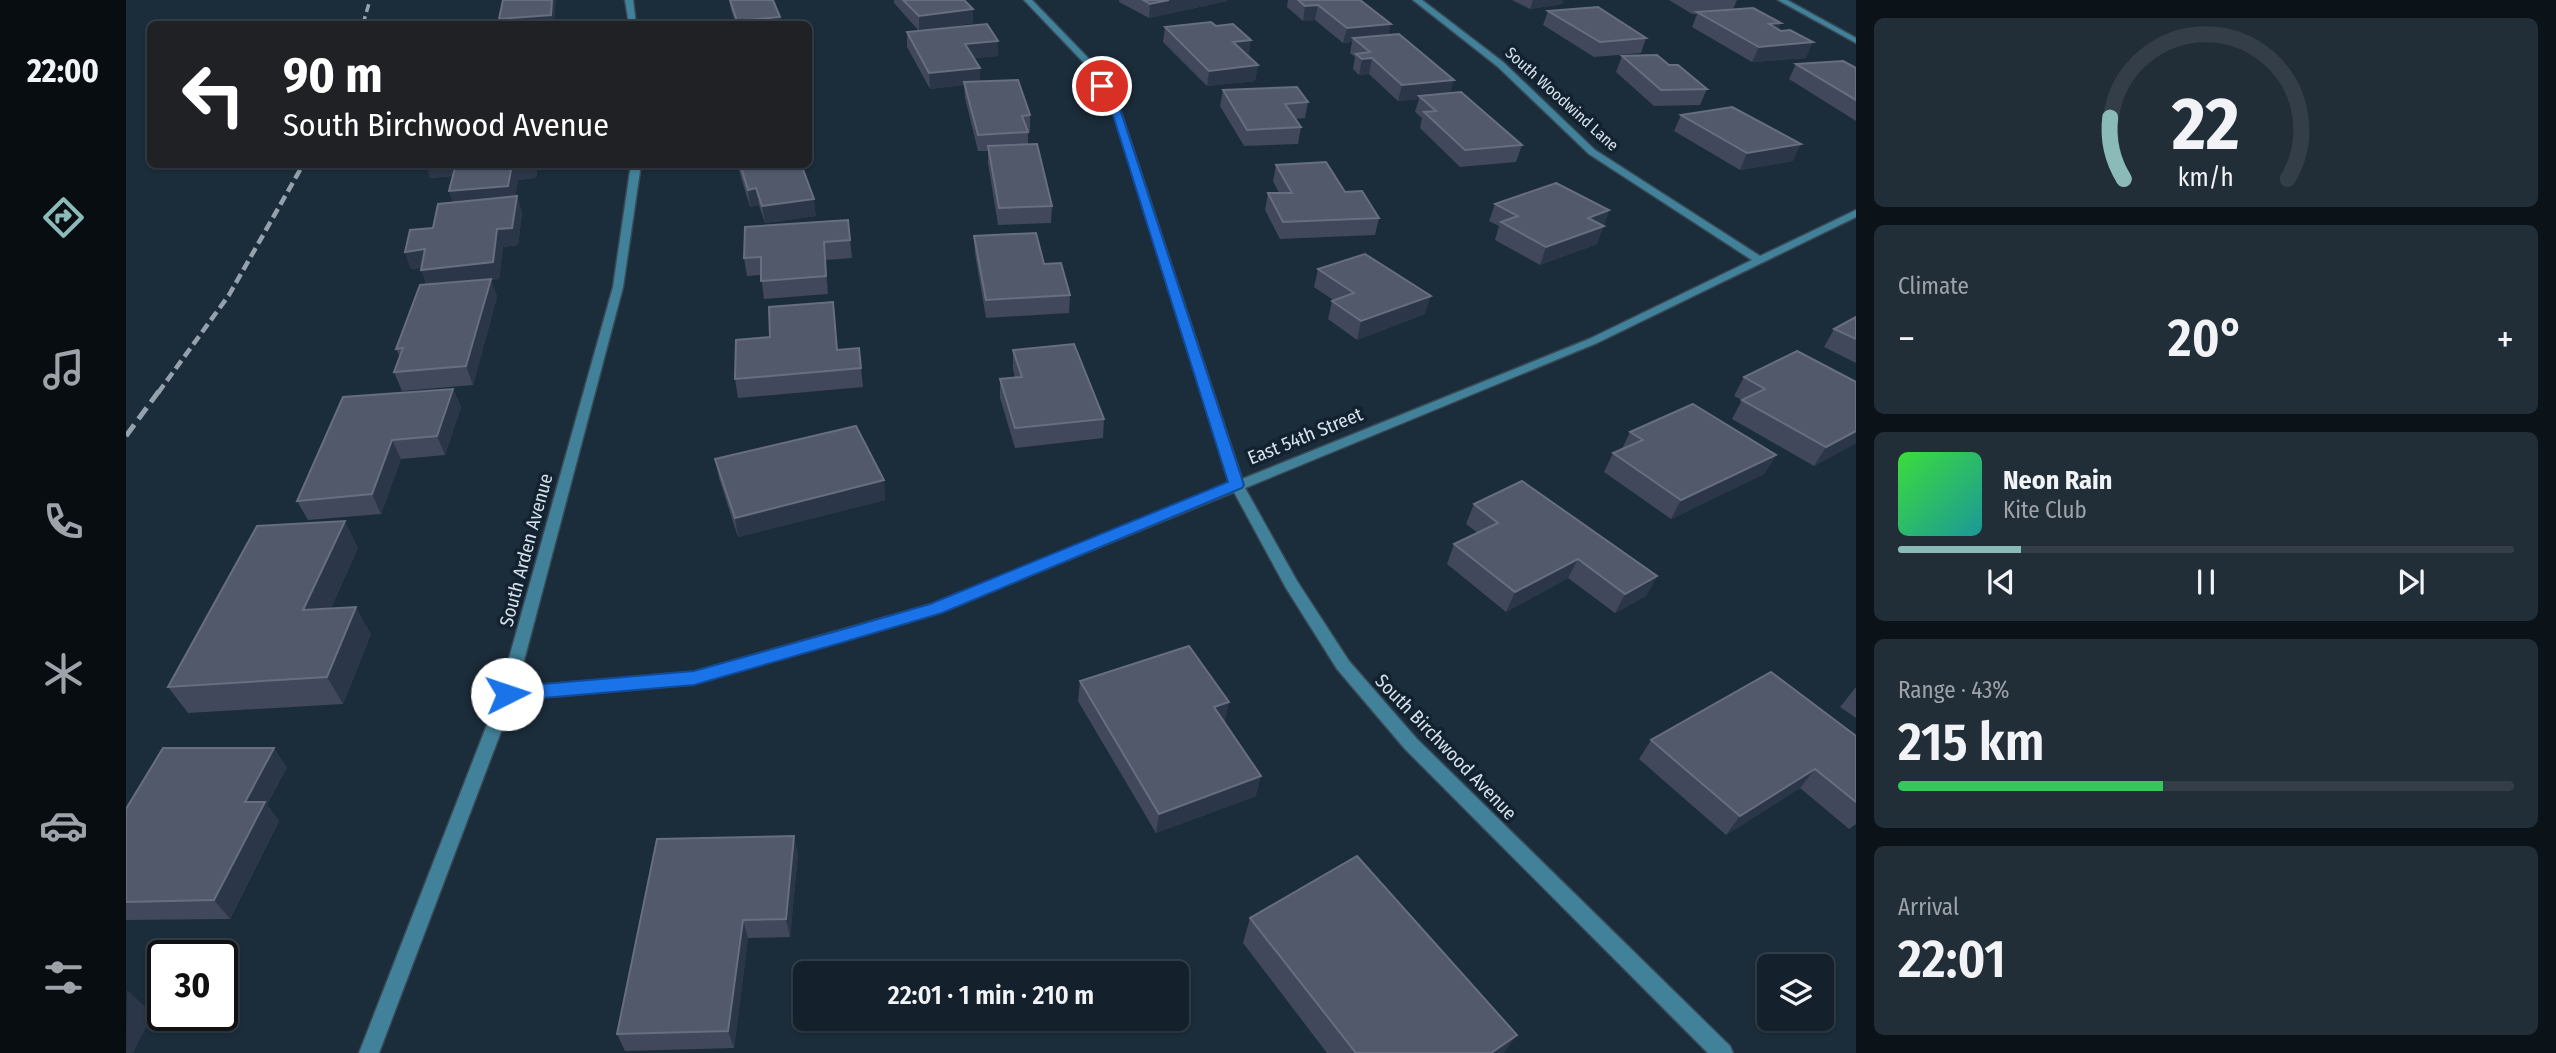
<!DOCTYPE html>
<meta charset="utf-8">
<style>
body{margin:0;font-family:"Fira Sans Condensed",sans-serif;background:#212e38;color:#f1f3f6;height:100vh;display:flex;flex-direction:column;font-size:26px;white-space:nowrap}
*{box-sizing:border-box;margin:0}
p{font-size:23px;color:#9da3a9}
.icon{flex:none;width:38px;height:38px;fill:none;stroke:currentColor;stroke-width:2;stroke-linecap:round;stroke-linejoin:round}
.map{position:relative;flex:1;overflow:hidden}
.details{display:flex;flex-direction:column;gap:18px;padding:18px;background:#0b1218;width:700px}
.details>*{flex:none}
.guide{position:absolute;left:21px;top:21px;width:665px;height:147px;border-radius:10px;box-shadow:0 2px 5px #0004,0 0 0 2px #333e48;background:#202124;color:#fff;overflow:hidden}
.buttons{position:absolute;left:1631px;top:954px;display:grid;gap:14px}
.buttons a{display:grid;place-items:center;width:77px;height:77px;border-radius:10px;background:#14212c;box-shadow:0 2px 5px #0004,0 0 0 2px #333e48;font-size:35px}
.speed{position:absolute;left:21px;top:940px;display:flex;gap:14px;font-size:35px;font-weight:700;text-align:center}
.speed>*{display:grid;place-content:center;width:91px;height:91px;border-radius:50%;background:#14212c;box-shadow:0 2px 5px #0004,0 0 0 2px #333e48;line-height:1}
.speed .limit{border:4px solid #111;border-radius:10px;background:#fff;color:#111}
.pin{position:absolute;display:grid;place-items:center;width:60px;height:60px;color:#fff;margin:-30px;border:4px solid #fff;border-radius:50%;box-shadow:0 2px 7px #0007}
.me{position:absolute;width:77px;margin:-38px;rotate:86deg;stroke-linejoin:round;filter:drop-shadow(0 0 5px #0008)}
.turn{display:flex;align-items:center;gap:24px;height:147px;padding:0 21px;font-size:32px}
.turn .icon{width:91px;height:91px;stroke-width:2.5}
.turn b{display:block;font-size:49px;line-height:60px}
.big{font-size:52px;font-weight:600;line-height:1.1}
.details .widget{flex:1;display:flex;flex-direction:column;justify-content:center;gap:10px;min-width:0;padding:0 24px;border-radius:10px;background:#212e38}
.details .dial{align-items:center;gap:0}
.dial svg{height:182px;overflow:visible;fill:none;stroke:#333e48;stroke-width:7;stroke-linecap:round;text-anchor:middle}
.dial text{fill:#f1f3f6;stroke:none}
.song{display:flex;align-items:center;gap:21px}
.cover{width:84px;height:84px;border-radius:10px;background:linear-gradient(135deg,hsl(120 70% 55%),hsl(180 70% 35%))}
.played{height:7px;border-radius:4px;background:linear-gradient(90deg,#8bbbb9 20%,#333e48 20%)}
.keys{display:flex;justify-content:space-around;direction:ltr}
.heat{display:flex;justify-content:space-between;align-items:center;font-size:38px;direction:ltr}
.charge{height:10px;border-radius:5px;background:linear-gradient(90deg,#34c759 43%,#333e48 0)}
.trip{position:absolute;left:667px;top:961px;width:396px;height:70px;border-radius:10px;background:#14212c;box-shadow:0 2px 5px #0004,0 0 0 2px #333e48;font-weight:600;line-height:70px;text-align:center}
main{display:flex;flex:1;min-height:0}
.menu{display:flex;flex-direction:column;width:126px;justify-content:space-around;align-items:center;background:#080d12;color:#9da3a9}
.menu .icon{width:49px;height:49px}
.menu .on{color:#8bbbb9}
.menu b{font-size:32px;color:#f1f3f6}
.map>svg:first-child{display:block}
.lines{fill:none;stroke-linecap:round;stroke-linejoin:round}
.minor-casing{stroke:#394956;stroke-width:3}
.minor{fill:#41829a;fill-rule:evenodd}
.rail-far2{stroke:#95a2ad;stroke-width:3.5;stroke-dasharray:8 4.5;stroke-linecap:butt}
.rail-far1{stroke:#95a2ad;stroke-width:4.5;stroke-dasharray:10 5;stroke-linecap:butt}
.rail{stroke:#95a2ad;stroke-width:5;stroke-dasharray:14 7;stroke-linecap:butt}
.wall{fill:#41485c}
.shaded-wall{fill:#2b3648}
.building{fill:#51596b;stroke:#666e7f;stroke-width:2}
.route{fill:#1a73e8;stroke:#114b97;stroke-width:2}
.labels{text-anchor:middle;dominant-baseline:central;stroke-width:7;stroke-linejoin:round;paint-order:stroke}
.far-street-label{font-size:16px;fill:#d6e1ea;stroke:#122230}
.street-label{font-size:19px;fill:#d6e1ea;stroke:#122230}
</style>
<main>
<nav class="menu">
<b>22:00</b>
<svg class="icon on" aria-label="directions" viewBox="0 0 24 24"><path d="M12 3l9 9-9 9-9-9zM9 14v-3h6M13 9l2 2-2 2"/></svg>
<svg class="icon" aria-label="music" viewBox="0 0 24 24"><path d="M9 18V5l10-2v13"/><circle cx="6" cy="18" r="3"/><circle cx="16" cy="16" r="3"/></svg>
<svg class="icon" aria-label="phone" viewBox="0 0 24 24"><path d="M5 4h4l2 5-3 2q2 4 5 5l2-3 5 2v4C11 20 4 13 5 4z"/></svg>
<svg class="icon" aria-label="climate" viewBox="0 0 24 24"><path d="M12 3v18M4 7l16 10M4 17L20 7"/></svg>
<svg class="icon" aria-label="car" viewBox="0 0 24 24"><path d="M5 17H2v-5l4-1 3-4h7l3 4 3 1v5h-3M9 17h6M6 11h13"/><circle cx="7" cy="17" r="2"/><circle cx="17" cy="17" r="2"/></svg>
<svg class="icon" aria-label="filters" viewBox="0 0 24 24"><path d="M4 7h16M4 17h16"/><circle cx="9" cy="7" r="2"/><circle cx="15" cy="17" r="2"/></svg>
</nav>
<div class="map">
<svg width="1730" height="1053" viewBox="0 0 1730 1053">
<rect width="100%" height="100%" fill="#1b2c3a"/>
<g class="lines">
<g class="minor-casing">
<g id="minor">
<polygon points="499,0 507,0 510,24 503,24"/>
<polygon points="898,0 906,0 966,62 994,109 1116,479 1463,339 1626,260 1463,154 1371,66 1287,0 1296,0 1377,62 1469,150 1634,256 1730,210 1730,217 1471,343 1119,488 1171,581 1223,661 1291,739 1604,1046 1607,1053 1582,1053 1279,749 1211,669 1160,588 1108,492 815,612 567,684 387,700 253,1053 233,1053 373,694 487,287 505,164 515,164 497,287 391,687 567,672 806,604 1104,483 986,109 960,65"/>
<polygon points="1652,0 1661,0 1730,38 1730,43"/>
</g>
</g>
<use href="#minor" class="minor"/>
<g class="rail-far2">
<polyline points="237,24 244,0"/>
<polyline points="173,171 177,164"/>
</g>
<polyline class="rail-far1" points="32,393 103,295 174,170"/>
<polyline class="rail" points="0,436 33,391"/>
</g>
<g class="wall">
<polygon points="603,0 647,0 655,24 610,24 605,10"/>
<polygon points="768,0 838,0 847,23 803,30 872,56 848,58 854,82 904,115 904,131 902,132 902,145 926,206 925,223 872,225 862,163 862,151 852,151 839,98 838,85 804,89 781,47 781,32 793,31 768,3"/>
<polygon points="993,0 1101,0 1101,1 1023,18 993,2"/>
<polygon points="1162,0 1234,0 1263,35 1325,93 1396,145 1390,162 1334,167 1294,128 1296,118 1289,112 1293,99 1272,101 1243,74 1233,75 1227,69 1229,57 1224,53 1226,42 1217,43 1189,20 1177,21 1161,7"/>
<polygon points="1386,0 1437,0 1436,4 1404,9"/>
<polygon points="1543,0 1611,0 1607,9 1652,29 1680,58 1626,62 1566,27 1571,14 1566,14"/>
<polygon points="1422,11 1520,38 1515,53 1468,57 1417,25"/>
<polygon points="1039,27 1123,55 1121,55 1132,65 1129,81 1081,86 1037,42"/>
<polygon points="1496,56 1543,65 1581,89 1574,105 1528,106 1490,72"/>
<polygon points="1670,64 1730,68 1730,121 1663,79"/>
<polygon points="1097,90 1182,102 1179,118 1169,119 1175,127 1172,144 1118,146 1094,106"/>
<polygon points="1555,115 1667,161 1614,170 1548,131"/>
<polygon points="300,164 412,164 410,178 392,180 389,196 391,196 396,213 392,245 377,247 373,279 365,280 371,297 347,385 276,391 268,372 274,357 270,349 300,284 295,268 285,269 279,252 307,228 327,203 323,191 327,176 304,178"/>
<polygon points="611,164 675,164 690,216 639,223 633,205 624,207"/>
<polygon points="1150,165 1219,192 1253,218 1249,235 1154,239 1139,210 1142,193 1153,193 1147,181"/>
<polygon points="1369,204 1483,210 1471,244 1414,265 1369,240 1373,226 1363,221"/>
<polygon points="722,220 726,258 700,260 702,294 638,299 635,275 621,276 618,258"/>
<polygon points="848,236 918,264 944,295 943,313 860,318 849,254"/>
<polygon points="1192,269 1299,314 1231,340 1202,319 1206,301 1207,300 1188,287"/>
<polygon points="1730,317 1730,363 1698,347 1708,329"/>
<polygon points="733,348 737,387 612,398 609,379 711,350"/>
<polygon points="887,350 978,419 977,438 889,448 874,398 874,379 889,378 887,369"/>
<polygon points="1618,377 1730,382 1730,443 1688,466 1606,419 1616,400 1608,396"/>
<polygon points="327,389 335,407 319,455 275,459 255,514 182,520 171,501"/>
<polygon points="1504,432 1650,455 1638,474 1545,519 1478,472 1487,453 1496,449"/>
<polygon points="589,459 758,480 759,500 612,537 593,478"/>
<polygon points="1348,504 1531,576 1520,596 1489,613 1442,578 1380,612 1321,564 1328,544 1352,533 1340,524"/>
<polygon points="232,548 205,608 245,634 217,704 62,713 42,687"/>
<polygon points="954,681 1099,722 1130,796 1030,833 952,701"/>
<polygon points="1730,687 1730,718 1714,707"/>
<polygon points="1730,736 1730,824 1723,829 1674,788 1600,835 1513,759 1525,740"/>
<polygon points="161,767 141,805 153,821 104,919 0,920 0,809"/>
<polygon points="672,854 664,937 622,938 608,1048 499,1051 491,1034"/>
<polygon points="1124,918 1378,1053 1201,1053 1117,943"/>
</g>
<g class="shaded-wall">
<polygon points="426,0 430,0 428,24 375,24 373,19"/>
<polygon points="1043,0 1101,0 1101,1 1023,18 1024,4"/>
<polygon points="1407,0 1437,0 1436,4 1404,9"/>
<polygon points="1192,5 1189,20 1177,21 1179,6"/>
<polygon points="847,9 847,23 793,31 793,16"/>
<polygon points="654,17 655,24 612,24 611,21"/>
<polygon points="1655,23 1648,38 1643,24"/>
<polygon points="1265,24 1262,39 1227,38 1226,42 1217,43 1221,28"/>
<polygon points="1125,40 1123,55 1105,57 1107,42"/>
<polygon points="872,41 872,56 839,59 839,44"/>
<polygon points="1687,42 1680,58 1626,62 1633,47"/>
<polygon points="1246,58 1243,74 1233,75 1236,59"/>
<polygon points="1132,65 1129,81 1081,86 1083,71"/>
<polygon points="854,68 854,84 838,82 838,85 804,89 803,73"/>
<polygon points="1328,80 1324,96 1293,96 1293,99 1272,101 1276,85"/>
<polygon points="1675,144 1667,161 1614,170 1621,153"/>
<polygon points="300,164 333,164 337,175 304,178"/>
<polygon points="386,164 412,164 410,178 392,180 388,203 329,208 323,191"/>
<polygon points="630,188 633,205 624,207 622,190"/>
<polygon points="391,196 396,213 392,245 377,247 373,279 365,280 371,297 347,385 340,366 302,288 295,270 371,229"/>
<polygon points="688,199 690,216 639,223 636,206"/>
<polygon points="1483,210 1471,244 1414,265 1420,247 1462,218"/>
<polygon points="698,242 700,260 702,294 700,276"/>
<polygon points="299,249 306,267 285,269 279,252"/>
<polygon points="1305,296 1299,314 1231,340 1235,321"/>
<polygon points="327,389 335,407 319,455 311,436"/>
<polygon points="1730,431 1730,443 1688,466 1700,447"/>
<polygon points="266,440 275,459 255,514 246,494"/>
<polygon points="1650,455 1638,474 1545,519 1555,500"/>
<polygon points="758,480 759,500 612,537 609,518"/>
<polygon points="219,521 232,548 192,637 177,610"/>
<polygon points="1452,559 1442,578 1380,612 1389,592"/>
<polygon points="1531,576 1520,596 1489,613 1499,594"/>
<polygon points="230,607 245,634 217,704 201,677"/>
<polygon points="1103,702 1099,722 1084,727 1088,707"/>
<polygon points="148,748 161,767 141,805 153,821 104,919 88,900 119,802"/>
<polygon points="1689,769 1674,788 1600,835 1614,816"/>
<polygon points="1135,776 1130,796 1030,833 1033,814"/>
<polygon points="668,836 672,854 664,937 660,919"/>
<polygon points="617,920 622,938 608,1048 602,1031"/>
<polygon points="1,990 27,1014 7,1053 0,1053"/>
<polygon points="1391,1035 1378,1053 1365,1053"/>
</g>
<g class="building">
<polygon points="377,0 426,0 425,15 373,19"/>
<polygon points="604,0 647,0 654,17 611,21"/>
<polygon points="777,0 838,0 847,9 793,16"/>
<polygon points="1017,0 1043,0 1024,4"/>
<polygon points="1172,0 1234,0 1265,24 1221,28 1192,5 1179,6"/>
<polygon points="1472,7 1520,38 1474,42 1422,11"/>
<polygon points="1627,8 1655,23 1643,24 1655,31 1664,30 1687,42 1633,47 1571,12"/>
<polygon points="1085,22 1090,26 1107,24 1125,40 1107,42 1132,65 1083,71 1039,27"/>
<polygon points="861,24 872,41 839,44 854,68 803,73 781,32"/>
<polygon points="1273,34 1328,80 1276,85 1246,58 1236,59 1230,54 1244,52 1227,38"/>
<polygon points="1531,55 1543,65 1552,65 1581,89 1535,90 1496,56"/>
<polygon points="1717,61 1730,68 1730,100 1670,64"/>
<polygon points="892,80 904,115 896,116 902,132 852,135 838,82"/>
<polygon points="1171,87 1182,102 1159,104 1175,127 1121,130 1097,90"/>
<polygon points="1335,92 1396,145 1339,150 1298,112 1310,111 1293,96"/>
<polygon points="1606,107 1675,144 1621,153 1555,115"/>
<polygon points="911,144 926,206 873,208 862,146"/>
<polygon points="1200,162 1219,192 1236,191 1253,218 1157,222 1142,193 1166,193 1150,165"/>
<polygon points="330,164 386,164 382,186 323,191"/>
<polygon points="614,164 675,164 688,199 636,206 630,188 622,190"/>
<polygon points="1430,183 1483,210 1462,218 1478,226 1420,247 1375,222 1392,216 1369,204"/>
<polygon points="391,196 386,228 371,229 367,262 295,270 299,249 279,252 284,230 307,228 312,204"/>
<polygon points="722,220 724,240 698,242 700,276 635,281 635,257 618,258 619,227"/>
<polygon points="910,233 918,264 935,263 944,295 860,300 848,236"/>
<polygon points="1239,254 1305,296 1235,321 1206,301 1228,293 1192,269"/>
<polygon points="365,279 340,366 268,372 277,348 270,349 294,285"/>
<polygon points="707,302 711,350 733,348 735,368 609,379 610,340 644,337 643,307"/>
<polygon points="1730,317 1730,339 1708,329"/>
<polygon points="948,344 978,419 889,428 874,379 896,377 887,350"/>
<polygon points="1671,351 1730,382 1730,431 1700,447 1616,400 1639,389 1618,377"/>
<polygon points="327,389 311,436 266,440 246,494 171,501 217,397"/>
<polygon points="1567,404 1650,455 1555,500 1487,453 1517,440 1504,432"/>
<polygon points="730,426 758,480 609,518 589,459"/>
<polygon points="1396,481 1531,576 1499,594 1452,559 1389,592 1328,544 1372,523 1348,504"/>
<polygon points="219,521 177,610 230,607 201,677 42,687 131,526"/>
<polygon points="1063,646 1103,702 1088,707 1135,776 1033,814 954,681"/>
<polygon points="1645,672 1730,736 1730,802 1689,769 1614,816 1525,740"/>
<polygon points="37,748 148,748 119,802 139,802 88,900 0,902 0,809"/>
<polygon points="668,836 660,919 617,920 602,1031 491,1034 531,839"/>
<polygon points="1231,856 1391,1035 1365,1053 1230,1053 1124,918"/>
</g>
<polygon class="route" points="976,83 980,84 994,109 1118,485 1116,488 816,613 718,642 568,685 381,701 374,699 372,694 374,689 381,687 568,671 718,629 804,604 1102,482 985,109 972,86"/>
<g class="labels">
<g class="far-street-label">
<text transform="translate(1436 99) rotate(42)">South Woodwind Lane</text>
</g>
<g class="street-label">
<text transform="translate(1179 436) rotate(-22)">East 54th Street</text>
<text transform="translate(400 550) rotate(-75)">South Arden Avenue</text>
<text transform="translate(1320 747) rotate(46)">South Birchwood Avenue</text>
</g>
</g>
</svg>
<div class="buttons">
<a><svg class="icon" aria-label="layers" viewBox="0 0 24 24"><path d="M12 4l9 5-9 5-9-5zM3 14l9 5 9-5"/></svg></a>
</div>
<div class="speed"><div class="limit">30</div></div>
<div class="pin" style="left:976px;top:86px;background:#d93025"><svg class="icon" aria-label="arrive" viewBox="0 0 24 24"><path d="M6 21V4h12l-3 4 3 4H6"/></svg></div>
<svg class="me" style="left:381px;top:694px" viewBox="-20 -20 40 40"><circle r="19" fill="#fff"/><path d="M0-13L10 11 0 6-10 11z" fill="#1a73e8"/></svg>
<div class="trip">22:01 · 1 min · 210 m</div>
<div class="guide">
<div class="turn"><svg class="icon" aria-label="left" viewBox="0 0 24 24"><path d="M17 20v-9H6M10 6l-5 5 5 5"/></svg><div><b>90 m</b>South Birchwood Avenue</div></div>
</div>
</div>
<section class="details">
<div class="widget dial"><svg viewBox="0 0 100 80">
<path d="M14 69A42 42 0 1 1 86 69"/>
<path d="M14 69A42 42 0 0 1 8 42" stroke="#8bbbb9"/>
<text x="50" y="56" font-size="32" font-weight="700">22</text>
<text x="50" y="72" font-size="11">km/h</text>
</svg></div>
<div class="widget"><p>Climate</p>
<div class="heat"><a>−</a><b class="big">20°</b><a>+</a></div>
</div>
<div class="widget">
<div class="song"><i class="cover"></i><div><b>Neon Rain</b><p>Kite Club</p></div></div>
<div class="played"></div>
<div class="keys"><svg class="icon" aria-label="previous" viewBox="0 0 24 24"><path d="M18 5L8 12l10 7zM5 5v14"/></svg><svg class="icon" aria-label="pause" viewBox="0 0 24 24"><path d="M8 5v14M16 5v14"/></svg><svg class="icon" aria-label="next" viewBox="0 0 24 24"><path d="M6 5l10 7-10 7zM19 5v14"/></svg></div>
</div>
<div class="widget"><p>Range · 43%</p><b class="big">215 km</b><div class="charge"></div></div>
<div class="widget"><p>Arrival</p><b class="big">22:01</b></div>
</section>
</main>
